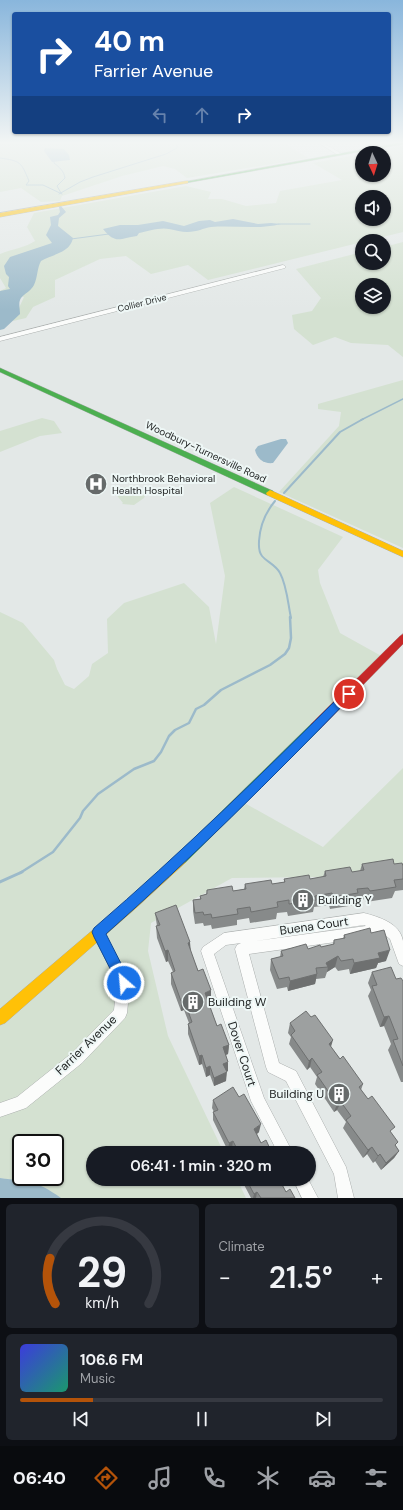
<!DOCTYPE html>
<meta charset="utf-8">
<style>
body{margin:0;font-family:"DM Sans",sans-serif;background:#20242c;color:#f1f3f6;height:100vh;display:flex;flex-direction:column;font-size:15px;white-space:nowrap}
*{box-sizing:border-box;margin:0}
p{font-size:13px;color:#9ea1a6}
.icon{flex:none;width:22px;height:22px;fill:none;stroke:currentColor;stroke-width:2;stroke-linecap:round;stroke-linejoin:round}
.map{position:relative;height:1198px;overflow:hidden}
.side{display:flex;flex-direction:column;gap:6px;padding:6px;background:#0d0f14;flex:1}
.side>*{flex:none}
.guide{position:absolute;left:12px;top:12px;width:379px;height:122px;border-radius:4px;box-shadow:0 1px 3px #0004;background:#1a4fa0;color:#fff;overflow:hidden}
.needle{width:26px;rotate:176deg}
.buttons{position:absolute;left:355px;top:146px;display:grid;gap:8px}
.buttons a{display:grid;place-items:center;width:36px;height:36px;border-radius:50%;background:#171b24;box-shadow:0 1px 3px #0004;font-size:20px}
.speed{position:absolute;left:12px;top:1134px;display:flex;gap:8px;font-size:20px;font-weight:700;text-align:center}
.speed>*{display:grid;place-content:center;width:52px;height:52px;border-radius:50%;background:#171b24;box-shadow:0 1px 3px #0004;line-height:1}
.speed .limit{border:2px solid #111;border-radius:6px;background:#fff;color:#111}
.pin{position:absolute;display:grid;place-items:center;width:34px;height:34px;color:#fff;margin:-17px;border:2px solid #fff;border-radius:50%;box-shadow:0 1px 4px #0007}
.me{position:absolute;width:44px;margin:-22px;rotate:333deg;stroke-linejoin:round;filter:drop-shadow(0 0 3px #0008)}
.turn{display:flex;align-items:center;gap:14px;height:84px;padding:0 16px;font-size:18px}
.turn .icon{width:52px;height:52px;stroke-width:2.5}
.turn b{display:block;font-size:28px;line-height:34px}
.lanes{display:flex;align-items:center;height:38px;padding:0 16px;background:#0003;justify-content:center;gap:20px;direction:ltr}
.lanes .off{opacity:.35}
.big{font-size:30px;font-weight:600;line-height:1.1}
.side .card{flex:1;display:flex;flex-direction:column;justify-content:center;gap:6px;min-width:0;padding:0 14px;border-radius:6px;background:#20242c}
.side .dial{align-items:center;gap:0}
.dial svg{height:104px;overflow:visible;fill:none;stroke:#363941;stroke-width:7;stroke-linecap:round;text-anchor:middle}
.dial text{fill:#f1f3f6;stroke:none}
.song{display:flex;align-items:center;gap:12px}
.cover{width:48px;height:48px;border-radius:6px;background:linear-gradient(135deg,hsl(240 70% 55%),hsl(160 70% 35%))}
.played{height:4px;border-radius:2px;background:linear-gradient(90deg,#b45309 20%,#363941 20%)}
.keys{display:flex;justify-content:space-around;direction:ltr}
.heat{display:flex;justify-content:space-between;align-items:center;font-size:22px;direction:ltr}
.side .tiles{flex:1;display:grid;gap:6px;grid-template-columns:1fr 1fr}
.card:last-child{grid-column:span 2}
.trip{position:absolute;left:86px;top:1146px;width:230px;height:40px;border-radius:20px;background:#171b24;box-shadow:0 1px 3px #0004;font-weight:600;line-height:40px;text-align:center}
.tabs{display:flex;height:64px;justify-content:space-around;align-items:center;background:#090b0e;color:#9ea1a6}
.tabs .icon{width:28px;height:28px}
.tabs .current{color:#b45309}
.tabs b{font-size:18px;color:#f1f3f6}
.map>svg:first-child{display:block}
.green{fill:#d4e1d1;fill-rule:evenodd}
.water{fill:#9cbaca}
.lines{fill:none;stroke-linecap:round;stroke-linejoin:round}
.stream-far4{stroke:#9cbaca;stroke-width:1}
.stream-far3{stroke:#9cbaca;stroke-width:1.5}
.stream-far2{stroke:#9cbaca;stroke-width:2}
.stream-far1{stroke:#9cbaca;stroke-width:2.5}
.stream{stroke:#9cbaca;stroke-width:3}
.street-casing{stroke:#abafae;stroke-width:1}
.fast-casing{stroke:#abafae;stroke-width:1}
.slow-casing{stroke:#abafae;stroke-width:1}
.jam-casing{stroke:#abafae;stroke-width:1}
.street{fill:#fbfcfb;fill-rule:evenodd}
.fast{fill:#4caf50;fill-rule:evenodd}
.slow{fill:#ffc107;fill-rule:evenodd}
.jam{fill:#c62828;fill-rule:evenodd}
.wall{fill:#878a8a}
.shaded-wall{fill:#6e7070}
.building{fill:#9da0a0;stroke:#6e7070}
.route{fill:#1a73e8;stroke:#114b97}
.labels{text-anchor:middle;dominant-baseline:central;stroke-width:4;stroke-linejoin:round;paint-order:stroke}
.far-street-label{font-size:9px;fill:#232626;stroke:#eef7f6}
.street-label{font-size:10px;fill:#232626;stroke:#eef7f6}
.poi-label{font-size:10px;fill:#232626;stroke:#eef7f6;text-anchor:start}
.near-poi-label{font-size:12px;fill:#232626;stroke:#eef7f6;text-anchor:start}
.near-street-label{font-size:12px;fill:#232626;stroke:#eef7f6}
</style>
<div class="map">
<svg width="403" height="1198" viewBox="0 0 403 1198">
<rect width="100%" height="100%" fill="#e3e8e7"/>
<g class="green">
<polygon points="0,143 284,143 308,158 187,178 175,169 163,166 122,176 62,196 60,201 41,202 21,188 0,192"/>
<path d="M403 146V232L208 280 188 265 151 274 126 256 100 259 55 280V297L33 307 26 318 13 321 24 297 0 291 6 288 0 278V254C12 249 25 248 35 241L27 227 34 213 186 186 211 192 208 199H222L246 206 276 203 280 191 342 180 313 163 362 154V175H384V153H366ZM362 197H384V219H362Z"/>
<path d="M403 242V357L388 345 351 343 335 337 313 345 294 329 292 315 312 311 321 298 296 269 362 252V263H384V247ZM362 285H384V307H362Z"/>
<polygon points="403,380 403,548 279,492 339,426 341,412 318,409 318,404"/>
<polygon points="42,418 54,421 62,433 40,436 0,452 0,431"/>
<polygon points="127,487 139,488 147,492 144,498 134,505 122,504 123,503 115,493 118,489"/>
<path d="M234 487 343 537 318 570 320 583 340 633 385 658 241 801 323 847 403 768V876L232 878 151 923 148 951 168 1036 224 1153H93V1179H237L246 1198H55L37 1184 0 1178V612L23 623 54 660 57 669 65 685 74 689 89 676 92 664 108 653 107 619 124 603 184 583 209 607 216 644 225 576 210 503ZM21 1143H55V1177H21Z"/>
</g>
<g class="water">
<polygon points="45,148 64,149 69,155 70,160 52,162 44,151"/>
<path d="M61 206 66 212 59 218 58 226 73 238C70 253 53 254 41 261 37 268 38 276 34 285 31 291 25 293 21 298 18 302 20 309 20 314L4 329 0 330V291L10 289 8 286 9 277 6 274 4 266 10 257 52 243 46 235 51 225 50 217 58 215 60 212 59 207Z"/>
<path d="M233 219 258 224 271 223 281 224C258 230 234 225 211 227 203 228 198 232 187 232 181 232 176 230 169 229 161 227 147 231 139 233L137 236C120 238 116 245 103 229L120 225H138L163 221 184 226 199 221 210 220 215 222Z"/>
<path d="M281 439H286L288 443 273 463C264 464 257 459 255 450L258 446Z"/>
<path d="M0 1178C29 1182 36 1180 61 1198H0Z"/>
</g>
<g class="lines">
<g class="stream-far4">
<path d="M0 158C21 161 21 162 29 181L26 185H43L62 194"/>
<path d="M54 160V163C59 167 64 171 65 178L57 186 61 193"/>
<polyline points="59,194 80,182 93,177 166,154 177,148 177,143"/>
<polyline points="278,224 310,224"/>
<polyline points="71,239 109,234"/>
</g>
<polyline class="stream-far3" points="361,420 403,399"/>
<g class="stream-far2">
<polyline points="284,493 340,432 363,419"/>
<path d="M275 501C265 513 260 525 259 541 259 546 258 551 262 556 267 562 276 565 280 573 287 586 288 604 291 618"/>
</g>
<polyline class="stream-far1" points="20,873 53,852 80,818 83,811 98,794 134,769 154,761 161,752 169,736 175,730 189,723 196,709 204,705 221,690 270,665 285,654 289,648 291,638 290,617"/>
<polyline class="stream" points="0,882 22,872"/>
<g class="street-casing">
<g id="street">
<polygon points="319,143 323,143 342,154 338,155"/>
<polygon points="283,265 285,266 285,268 0,341 0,337"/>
<path d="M364 913C379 917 400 923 403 941 403 949 403 958 403 966L399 964 390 939 380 931 376 935 372 937 249 954 279 1063 296 1071 346 1167 354 1198H338L334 1174 286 1081 268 1072 266 1067 235 949 237 945 241 943 226 945 214 954 264 1098 293 1153H278L251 1101 201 951 203 947 224 933ZM364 925 366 926 242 943Z"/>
<polygon points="99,927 103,929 130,983 127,1013 125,1018 82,1063 26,1108 0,1117 0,1103 17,1097 72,1053 114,1010 117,984 93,933 95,929"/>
<polygon points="293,1179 308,1179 318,1198 302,1198"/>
</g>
</g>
<g class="fast-casing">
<g id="fast">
<polygon points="398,143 403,143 403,144 186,183 184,182"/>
<polygon points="0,368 273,491 274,493 273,495 267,495 0,372"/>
<polygon points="315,723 319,724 320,727 319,730 185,863 181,864 177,863 175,859 177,855 311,724"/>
</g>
</g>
<g class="slow-casing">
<g id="slow">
<polygon points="186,181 188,181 188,183 0,217 0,213"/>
<polygon points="270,490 403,551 403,557 267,495 266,493"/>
<polygon points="181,854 185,855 187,859 185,863 136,908 5,1023 0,1025 0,1009 128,900 177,855"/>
</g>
</g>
<g class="jam-casing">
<polygon id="jam" points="403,634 403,644 319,730 315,731 311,730 310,727 311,724 400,636"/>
</g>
<use href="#street" class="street"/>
<use href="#fast" class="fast"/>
<use href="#slow" class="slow"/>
<use href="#jam" class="jam"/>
</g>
<g class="wall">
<polygon points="362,864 394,864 403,866 403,890 395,891 392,898 366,902 365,899 356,901 355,905 330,909 329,905 314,907 313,912 288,916 287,912 277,913 276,919 250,923 249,918 237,920 237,925 212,929 211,925 204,926 203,923 195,924 193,911 193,900 200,899 200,896 206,895 207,890 233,891 244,889 245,884 272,884 284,882 284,879 310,879 323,877 325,871 352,872 360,871"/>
<polygon points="155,913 190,942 190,951 211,1001 208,1002 217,1026 229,1045 228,1054 226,1055 228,1071 226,1071 226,1081 214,1086 210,1075 206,1077 202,1064 199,1065 188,1034 188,1024 189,1023 184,1010 181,1011 171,984 171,973 173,972 168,961 166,962 157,938 156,926 157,926"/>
<polygon points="371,933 386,961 378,963 376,968 350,974 349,969 338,971 335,967 327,972 325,978 316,979 315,984 288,991 287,987 277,989 270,970 271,959 280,957 281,951 308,949 333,945 334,940 343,939 344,935"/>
<polygon points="372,972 403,981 403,1082 401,1082 388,1050 391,1044 384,1026 380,1027 368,996 371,990 368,983"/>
<polygon points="290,1023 331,1047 340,1059 363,1084 361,1090 391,1133 396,1146 399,1151 394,1158 381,1170 375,1161 373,1163 367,1154 363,1158 343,1128 346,1122 337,1110 334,1112 315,1084 317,1077 310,1067 307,1070 289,1044 291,1037 288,1033"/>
<polygon points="213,1100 259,1132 257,1134 261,1143 272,1153 235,1153 232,1148 228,1151 213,1120 213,1112 214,1112 212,1108"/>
<polygon points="241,1179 282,1179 280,1181 286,1192 295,1198 251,1198"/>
</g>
<g class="shaded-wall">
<polygon points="190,942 191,953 188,943"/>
<polygon points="168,950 168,961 166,962 165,951"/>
<polygon points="390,950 386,961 378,963 376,968 350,974 354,963 378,953"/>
<polygon points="338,956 335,967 327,972 328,967 326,963"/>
<polygon points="317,974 315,984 288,991 290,981"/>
<polygon points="211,990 211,1001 205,1003 205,993"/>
<polygon points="184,1000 184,1010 181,1011 181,1001"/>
<polygon points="389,1016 384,1026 380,1027 384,1017"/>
<polygon points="333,1040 330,1050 329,1044"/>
<polygon points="229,1045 228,1054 222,1056 223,1047"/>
<polygon points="202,1055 202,1064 199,1065 199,1056"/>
<polygon points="312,1058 310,1067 307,1070 309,1061"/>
<polygon points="228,1062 228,1071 223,1073 223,1064"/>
<polygon points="210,1066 210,1075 206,1077 206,1068"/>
<polygon points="227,1072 226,1081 214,1086 214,1078"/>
<polygon points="341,1102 337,1110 334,1112 337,1104"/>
<polygon points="261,1124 259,1132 253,1137 254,1129"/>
<polygon points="233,1141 232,1148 228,1151 229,1143"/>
<polygon points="372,1147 367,1154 363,1158 368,1150"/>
<polygon points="399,1151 394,1158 381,1170 386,1163"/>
<polygon points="380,1154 375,1161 373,1163 378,1156"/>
<polygon points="257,1192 256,1198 253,1198 254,1194"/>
</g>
<g class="building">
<polygon points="393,859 394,864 402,863 403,866 403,879 394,880 396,887 370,891 368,888 357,889 358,893 333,897 332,893 315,896 316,900 289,904 289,900 277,902 278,907 251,912 250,907 237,909 238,914 212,918 211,914 204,915 203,912 195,913 193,900 201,899 200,896 207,894 207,890 232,886 233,891 246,889 245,884 271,880 272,884 285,882 284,879 309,875 310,879 326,876 325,871 350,867 352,872 364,870 362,864"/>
<polygon points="176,905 190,942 188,943 198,971 203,969 211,990 205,993 217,1026 221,1024 229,1045 223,1047 228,1062 223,1064 227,1072 214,1078 210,1066 206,1068 202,1055 199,1056 188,1024 192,1022 184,1000 181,1001 171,973 175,971 168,950 165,951 156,926 160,925 155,913"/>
<polygon points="370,928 371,933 384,930 390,950 378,953 380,958 354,963 353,959 341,961 338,956 326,963 328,967 316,968 317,974 290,981 289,977 279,979 271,959 283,956 281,951 306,944 308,949 320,945 321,947 334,944 334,940 345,938 344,935"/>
<polygon points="391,967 396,979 401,978 403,981 403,1066 393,1040 398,1039 389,1016 384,1017 372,986 377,985 372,972"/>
<polygon points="306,1011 311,1017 315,1015 333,1040 329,1044 340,1059 343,1056 363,1084 359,1087 368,1099 372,1096 395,1127 390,1131 398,1142 395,1145 399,1151 386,1163 380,1154 378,1156 372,1147 368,1150 346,1120 351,1116 341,1102 337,1104 317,1075 322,1072 312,1058 309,1061 291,1035 295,1031 290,1023"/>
<polygon points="233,1087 239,1097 244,1094 261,1124 254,1129 261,1143 266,1140 272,1153 239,1153 233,1141 229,1143 213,1112 218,1110 213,1100"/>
<polygon points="246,1179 279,1179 286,1192 290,1189 295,1198 261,1198 257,1192 254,1194"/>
</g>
<linearGradient id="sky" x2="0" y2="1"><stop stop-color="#89b6dc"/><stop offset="0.46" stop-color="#f2f5f4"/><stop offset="1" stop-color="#f2f5f4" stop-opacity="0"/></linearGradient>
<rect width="403" height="310" fill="url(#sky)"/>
<path class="route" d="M349 690 352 691 354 694 352 696C272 778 192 858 106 934L131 983 129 988 124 990 120 988 94 937 92 932 94 928C181 853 264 772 345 691Z"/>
<defs>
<g id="hospital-disc" transform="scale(1.15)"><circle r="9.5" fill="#666a6a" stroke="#eef7f6"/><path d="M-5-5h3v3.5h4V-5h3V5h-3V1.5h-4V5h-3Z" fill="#fff"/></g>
<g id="building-disc" transform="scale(1.15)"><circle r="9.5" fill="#666a6a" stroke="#eef7f6"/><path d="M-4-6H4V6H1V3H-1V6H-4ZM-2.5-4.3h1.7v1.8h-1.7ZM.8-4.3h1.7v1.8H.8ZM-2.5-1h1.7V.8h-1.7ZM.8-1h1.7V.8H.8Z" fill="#fff"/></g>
</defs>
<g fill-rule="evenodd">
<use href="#hospital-disc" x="96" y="484"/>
<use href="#building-disc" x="303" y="900"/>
<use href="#building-disc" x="193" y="1002"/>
<use href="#building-disc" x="339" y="1094"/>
</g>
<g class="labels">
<g class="far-street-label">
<text transform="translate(142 303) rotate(-14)">Collier Drive</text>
</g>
<g class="street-label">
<text transform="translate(206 452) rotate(25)">Woodbury-Turnersville Road</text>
</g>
<g class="poi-label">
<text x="112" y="478">Northbrook Behavioral<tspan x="112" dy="12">Health Hospital</tspan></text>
</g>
<g class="near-poi-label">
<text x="318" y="900">Building Y</text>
<text x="208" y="1002">Building W</text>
<text x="324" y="1094" text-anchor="end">Building U</text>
</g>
<g class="near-street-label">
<text transform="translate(314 926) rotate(-8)">Buena Court</text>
<text transform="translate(86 1045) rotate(-44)">Farrier Avenue</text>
<text transform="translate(242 1054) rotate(72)">Dover Court</text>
</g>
</g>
</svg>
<div class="buttons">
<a><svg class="needle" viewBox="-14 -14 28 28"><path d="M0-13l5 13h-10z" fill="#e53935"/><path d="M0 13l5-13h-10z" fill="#9ea1a6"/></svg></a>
<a><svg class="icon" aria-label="sound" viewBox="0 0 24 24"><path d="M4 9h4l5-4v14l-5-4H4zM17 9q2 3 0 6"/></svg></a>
<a><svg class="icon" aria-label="search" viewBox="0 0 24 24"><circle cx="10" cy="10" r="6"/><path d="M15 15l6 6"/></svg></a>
<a><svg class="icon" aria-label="layers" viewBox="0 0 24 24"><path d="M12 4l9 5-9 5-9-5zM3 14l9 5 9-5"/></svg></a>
</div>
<div class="speed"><div class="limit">30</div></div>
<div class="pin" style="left:349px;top:694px;background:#d93025"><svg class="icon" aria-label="arrive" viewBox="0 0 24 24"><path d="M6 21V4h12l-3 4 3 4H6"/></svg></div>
<svg class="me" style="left:124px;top:983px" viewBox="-20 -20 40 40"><circle r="17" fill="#1a73e8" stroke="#fff" stroke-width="3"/><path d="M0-11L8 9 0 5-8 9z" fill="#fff"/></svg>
<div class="trip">06:41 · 1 min · 320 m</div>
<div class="guide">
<div class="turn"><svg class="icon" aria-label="right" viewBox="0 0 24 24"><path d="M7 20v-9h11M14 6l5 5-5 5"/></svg><div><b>40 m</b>Farrier Avenue</div></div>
<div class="lanes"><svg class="icon off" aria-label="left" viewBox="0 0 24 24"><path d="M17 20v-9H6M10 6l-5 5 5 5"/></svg><svg class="icon off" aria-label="ahead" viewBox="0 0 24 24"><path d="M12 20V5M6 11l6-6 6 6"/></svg><svg class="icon" aria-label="right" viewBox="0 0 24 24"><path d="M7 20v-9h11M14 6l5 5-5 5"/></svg></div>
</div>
</div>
<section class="side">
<div class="tiles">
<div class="card dial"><svg viewBox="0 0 100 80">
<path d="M14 69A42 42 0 1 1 86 69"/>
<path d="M14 69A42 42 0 0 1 10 34" stroke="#b45309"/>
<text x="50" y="56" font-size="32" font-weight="700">29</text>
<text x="50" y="72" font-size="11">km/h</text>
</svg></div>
<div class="card"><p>Climate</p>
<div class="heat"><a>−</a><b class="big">21.5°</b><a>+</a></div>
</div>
<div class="card">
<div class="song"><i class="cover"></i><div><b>106.6 FM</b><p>Music</p></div></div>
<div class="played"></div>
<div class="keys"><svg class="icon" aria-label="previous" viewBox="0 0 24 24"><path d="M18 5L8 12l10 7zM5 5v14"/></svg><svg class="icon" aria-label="pause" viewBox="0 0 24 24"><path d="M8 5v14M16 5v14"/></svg><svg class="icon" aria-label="next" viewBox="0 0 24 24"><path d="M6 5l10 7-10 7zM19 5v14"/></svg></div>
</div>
</div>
</section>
<nav class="tabs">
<b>06:40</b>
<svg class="icon current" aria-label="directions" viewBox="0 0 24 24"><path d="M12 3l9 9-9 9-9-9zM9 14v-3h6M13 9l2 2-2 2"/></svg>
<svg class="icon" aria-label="music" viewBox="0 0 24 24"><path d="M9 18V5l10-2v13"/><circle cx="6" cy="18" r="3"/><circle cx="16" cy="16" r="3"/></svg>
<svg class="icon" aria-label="phone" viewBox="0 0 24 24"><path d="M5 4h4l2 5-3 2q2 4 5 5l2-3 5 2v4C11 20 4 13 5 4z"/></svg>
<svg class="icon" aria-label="climate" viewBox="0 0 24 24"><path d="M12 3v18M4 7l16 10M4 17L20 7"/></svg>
<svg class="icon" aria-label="car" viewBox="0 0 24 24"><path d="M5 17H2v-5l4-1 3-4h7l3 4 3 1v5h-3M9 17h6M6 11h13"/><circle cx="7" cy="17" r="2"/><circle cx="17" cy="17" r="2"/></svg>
<svg class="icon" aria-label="filters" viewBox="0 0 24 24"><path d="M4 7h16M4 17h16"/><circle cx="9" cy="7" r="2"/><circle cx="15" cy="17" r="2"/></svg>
</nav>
